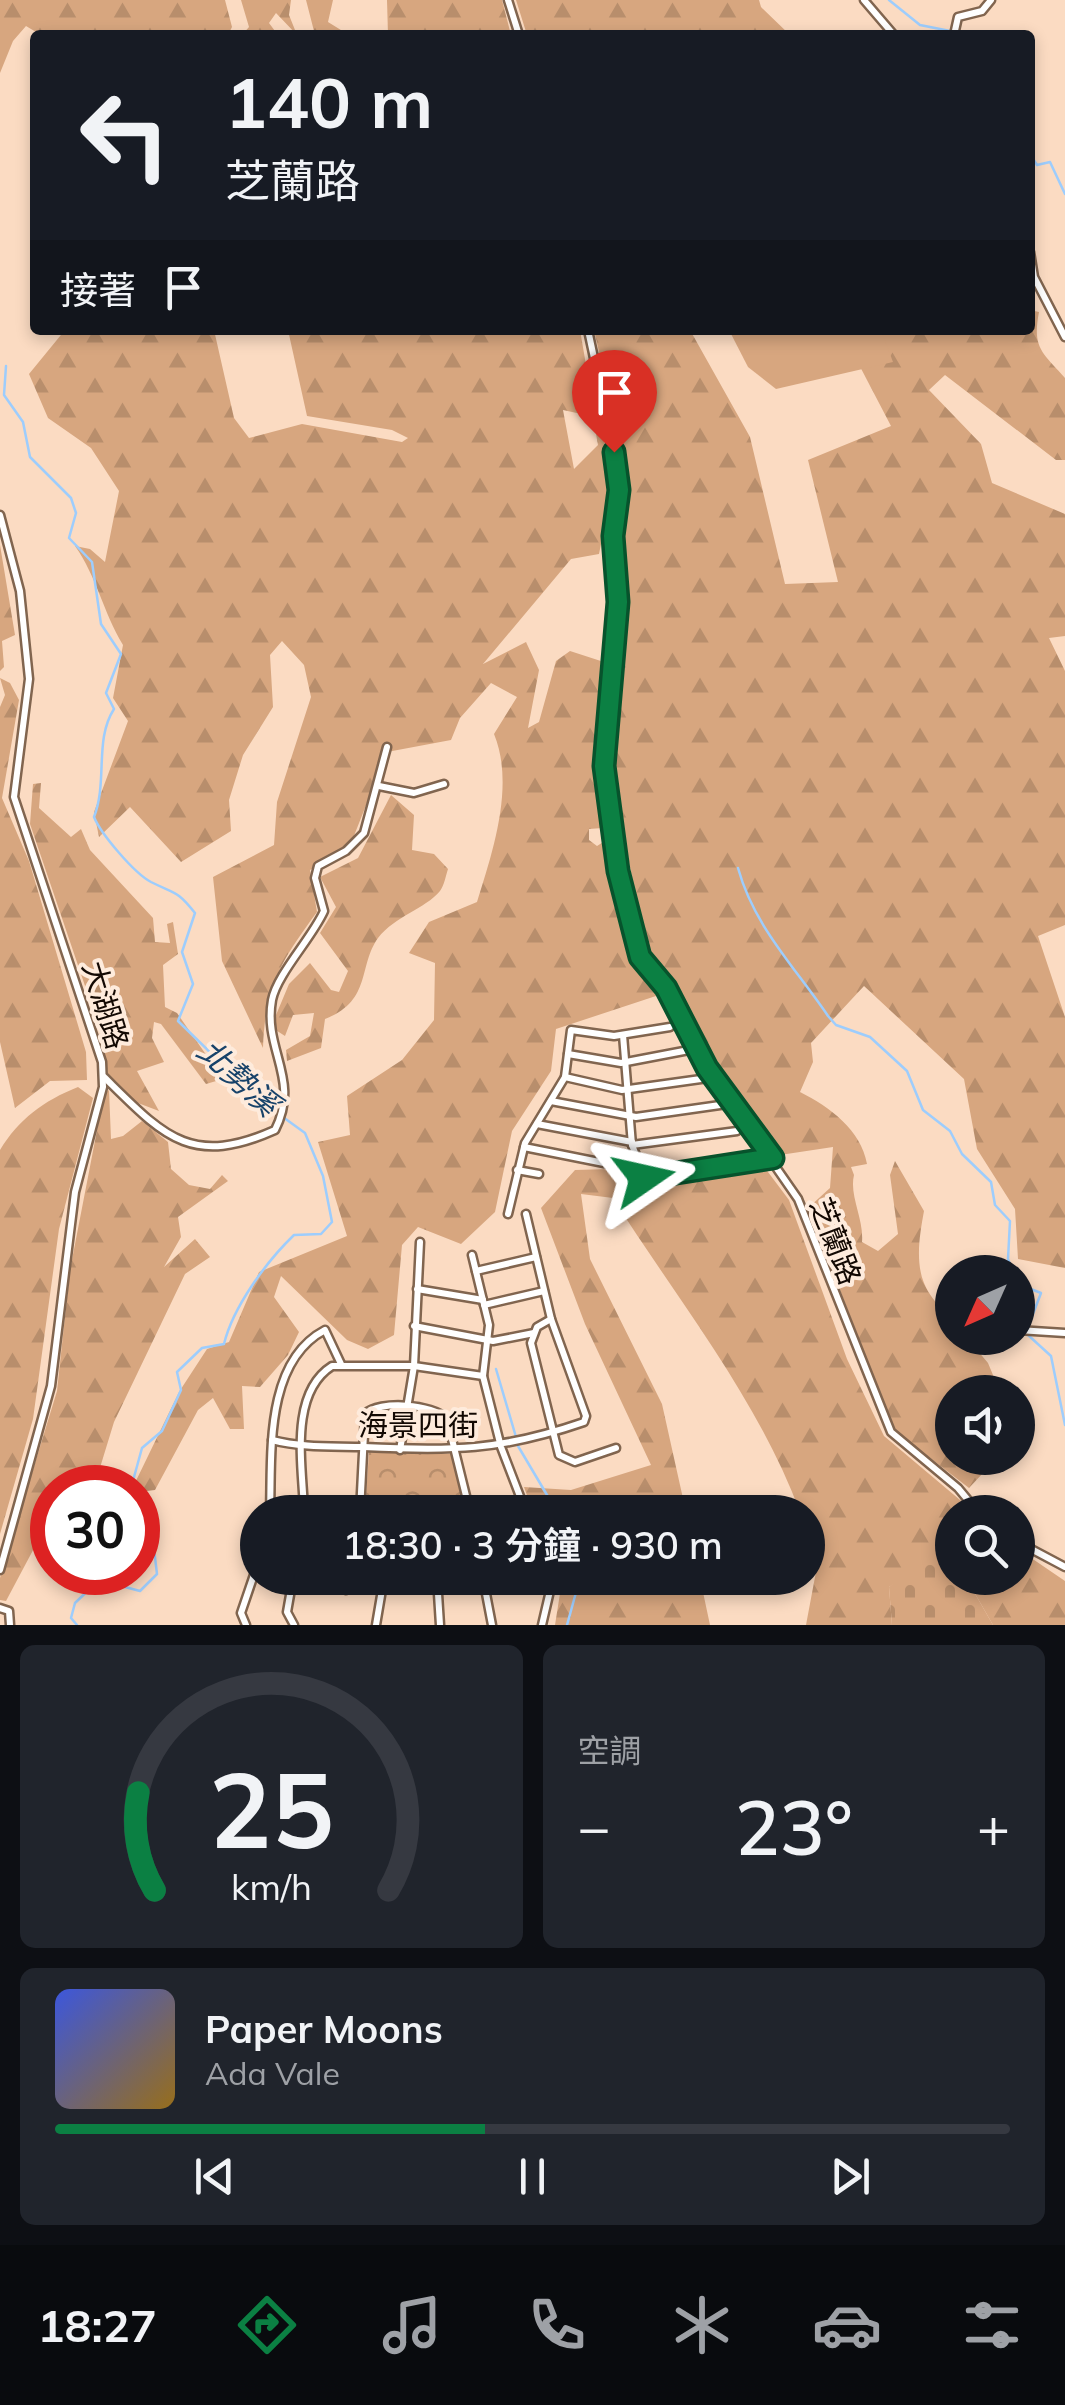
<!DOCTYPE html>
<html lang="zh-TW">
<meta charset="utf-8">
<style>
body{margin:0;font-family:Mulish,"Noto Sans TC",sans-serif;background:#20242c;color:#f1f3f6;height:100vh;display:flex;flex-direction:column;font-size:38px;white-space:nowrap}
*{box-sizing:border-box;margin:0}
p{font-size:32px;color:#9ea1a6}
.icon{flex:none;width:55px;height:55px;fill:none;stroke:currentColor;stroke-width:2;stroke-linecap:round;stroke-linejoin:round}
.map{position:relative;height:1625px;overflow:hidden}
.panel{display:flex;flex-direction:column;gap:20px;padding:20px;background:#0d0f14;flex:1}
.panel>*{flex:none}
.guide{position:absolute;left:30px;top:30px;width:1005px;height:305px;border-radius:10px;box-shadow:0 5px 15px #0003;background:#171b24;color:#f1f3f6;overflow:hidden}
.needle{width:65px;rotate:225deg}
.tools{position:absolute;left:935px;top:1255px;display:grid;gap:20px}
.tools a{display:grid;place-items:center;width:100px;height:100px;border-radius:50%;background:#171b24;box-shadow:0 5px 15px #0003;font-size:50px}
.speed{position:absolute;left:30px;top:1465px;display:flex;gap:20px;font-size:50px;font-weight:700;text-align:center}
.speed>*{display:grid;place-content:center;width:130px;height:130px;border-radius:50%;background:#171b24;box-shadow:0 5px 15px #0003;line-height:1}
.speed .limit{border:15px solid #d22;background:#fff;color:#111}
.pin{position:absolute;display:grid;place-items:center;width:85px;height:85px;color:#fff;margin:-102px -42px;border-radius:50% 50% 50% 0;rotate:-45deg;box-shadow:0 0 10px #0007}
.pin .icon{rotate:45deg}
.me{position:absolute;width:110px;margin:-55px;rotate:79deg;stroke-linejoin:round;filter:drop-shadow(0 0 8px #0008)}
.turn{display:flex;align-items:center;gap:35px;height:210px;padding:0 30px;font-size:45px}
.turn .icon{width:130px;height:130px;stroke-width:2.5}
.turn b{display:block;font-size:70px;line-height:85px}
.then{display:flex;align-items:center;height:95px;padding:0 30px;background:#0003;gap:20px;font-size:38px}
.big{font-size:75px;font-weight:600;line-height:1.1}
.panel .tile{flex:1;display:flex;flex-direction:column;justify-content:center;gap:15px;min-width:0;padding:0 35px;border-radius:15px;background:#20242c}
.panel .dial{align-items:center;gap:0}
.dial svg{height:260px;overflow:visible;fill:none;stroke:#363941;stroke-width:7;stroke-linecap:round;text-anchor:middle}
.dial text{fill:#f1f3f6;stroke:none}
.song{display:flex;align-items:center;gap:30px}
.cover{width:120px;height:120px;border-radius:15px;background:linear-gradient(135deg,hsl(230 70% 55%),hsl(40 70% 35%))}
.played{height:10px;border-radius:5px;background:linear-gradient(90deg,#0b8043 45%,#363941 45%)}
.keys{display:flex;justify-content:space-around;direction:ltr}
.heat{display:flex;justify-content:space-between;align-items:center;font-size:55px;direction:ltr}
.panel .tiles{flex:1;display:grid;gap:20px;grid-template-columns:1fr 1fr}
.tile:last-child{grid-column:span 2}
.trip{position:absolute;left:240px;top:1495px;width:585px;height:100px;border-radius:50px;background:#171b24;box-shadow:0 5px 15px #0003;font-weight:600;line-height:100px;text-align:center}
.tab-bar{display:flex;height:160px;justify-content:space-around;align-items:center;background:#090b0e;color:#9ea1a6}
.tab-bar .icon{width:70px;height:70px}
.tab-bar .on{color:#0b8043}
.tab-bar b{font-size:45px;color:#f1f3f6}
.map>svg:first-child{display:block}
.forest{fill:url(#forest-firs)}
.cemetery{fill:url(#cemetery-stones)}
.park{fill:url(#park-crowns)}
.pitch{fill:#d7a67f}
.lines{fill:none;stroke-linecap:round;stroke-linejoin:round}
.stream{stroke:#9dcdfd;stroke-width:2.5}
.minor-casing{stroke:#81654f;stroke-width:11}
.minor{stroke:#fff;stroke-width:6}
.route-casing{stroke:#07532c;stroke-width:25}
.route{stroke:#0b8043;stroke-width:18}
.labels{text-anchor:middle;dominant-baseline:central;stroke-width:8;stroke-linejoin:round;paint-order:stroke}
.street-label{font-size:30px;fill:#130903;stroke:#feebdc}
.water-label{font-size:32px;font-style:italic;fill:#18436a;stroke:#feebdc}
</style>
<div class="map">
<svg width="1065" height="1625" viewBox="0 0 1065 1625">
<defs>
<pattern id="forest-firs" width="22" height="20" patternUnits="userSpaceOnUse" patternTransform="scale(2.5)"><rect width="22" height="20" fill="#d7a67f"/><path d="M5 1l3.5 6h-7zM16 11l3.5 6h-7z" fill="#b88e6c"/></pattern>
<pattern id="cemetery-stones" width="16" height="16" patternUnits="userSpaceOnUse" patternTransform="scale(2.5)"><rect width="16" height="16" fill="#d7a67f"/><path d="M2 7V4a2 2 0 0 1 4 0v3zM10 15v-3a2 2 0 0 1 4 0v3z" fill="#b88e6c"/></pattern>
<pattern id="park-crowns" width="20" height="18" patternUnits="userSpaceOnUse" patternTransform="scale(2.5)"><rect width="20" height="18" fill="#d7a67f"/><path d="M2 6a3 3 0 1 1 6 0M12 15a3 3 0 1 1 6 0" fill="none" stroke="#b88e6c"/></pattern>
</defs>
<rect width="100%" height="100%" fill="#fbdbc2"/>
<g class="forest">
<polygon points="0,0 225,0 232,27 228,35 41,35 26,26 13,41 0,73"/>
<polygon points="241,0 291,0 289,15 297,35 276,13 269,23 278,35 242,35 249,27"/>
<polygon points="306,0 333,0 328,22 349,35 315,35"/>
<polygon points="387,0 502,0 511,35 388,35"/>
<polygon points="516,0 759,0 761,7 790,35 527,35"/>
<path d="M1030 310 1039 312C1032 348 1042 352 1065 378V460H1056L945 375 929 390 981 444 992 483 1065 514V636L1049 638 1065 671V925L1038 936 1065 1017V1268L1018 1259 1015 1209 977 1149 964 1079 864 986 811 1043 813 1062 800 1092C830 1107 861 1130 867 1164L851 1167 854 1175C849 1196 864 1218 862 1242L878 1251 898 1234 890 1175 895 1161 924 1211C920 1233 915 1261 924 1283 933 1306 952 1311 952 1338H967L988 1363 1000 1392H952V1458H997L969 1488 895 1431 808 1208 830 1188 833 1147 780 1155 715 1067 669 982 646 955 613 774 617 670 629 588 621 540 629 483 594 330H690L750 437 785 584 838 582 808 460 891 426 855 357 873 330H1030Z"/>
<path d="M65 330H214L234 418 249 438 302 424 402 442 408 438 392 430 307 416 288 330H580L595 417 563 410 574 469 598 445 596 434 604 437 610 500 599 554 571 559 483 664 526 642 539 670 528 728 539 722 556 661 570 651 607 663 594 748 603 828 589 829V840L597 846 608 839C618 896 623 948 659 995L556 1029 551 1071 512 1131 495 1212 461 1244 418 1227 402 1245 394 1335 368 1349 347 1340 281 1276 274 1297 299 1332 288 1355 260 1387 242 1386 244 1429H230L213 1398 198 1410 155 1490 138 1492 133 1487 179 1392 207 1349 229 1342 259 1272 347 1236 318 1142 350 1135 347 1096 402 1060 434 1020 435 963 409 953 429 922 477 902C493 851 515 785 494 734L517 697 491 683 460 718 451 740 387 752 348 851 310 870 317 912C281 961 265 986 263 1048L222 961 213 877 274 845 277 802 311 697 304 665 282 641 270 655 273 707 243 755 229 800 231 831 181 862 130 807 99 837 94 812 128 721 113 698 123 645C103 612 97 577 75 546L90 549 105 562 119 491 91 448 48 418 29 374Z"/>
<polygon points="0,545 15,635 2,641 4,667 0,671"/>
<polygon points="0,678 10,683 19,700 2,798 29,861 86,1052 87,1080 50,1081 15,1108 0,1042 0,707 5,695"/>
<polygon points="41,783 39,808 71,837 81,829 90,850 153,918 155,942 170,943 167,924 173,922 178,954 163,965 165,1007 177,1013 223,1079 206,1084 161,1024 154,1022 152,1038 164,1062 137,1071 159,1111 130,1100 108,1074 100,1030 30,824 33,784"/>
<path d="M391 795 414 815 412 850 434 854 448 869C446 875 444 886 440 891 425 909 395 916 378 938 358 966 372 1001 325 1019L321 1048 287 1061 286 1050 310 1036 314 1013 293 1015 285 1036 271 1027 289 984 310 963 331 990 339 992 348 971 320 933 336 907 320 877 358 858Z"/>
<path d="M78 1087 93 1098 59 1229 33 1419 0 1534V1150C19 1119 43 1101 78 1087Z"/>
<polygon points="109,1090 111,1139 123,1136 142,1121 168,1142 171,1169 189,1185 210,1189 222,1175 228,1181 178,1217 181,1237 164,1267 195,1239 210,1257 185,1274 114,1422 95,1484 92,1487 52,1488 52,1529 40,1537 6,1601 0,1600 0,1578 57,1391 70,1270 104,1094"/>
<path d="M765 1168 789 1200 847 1359 884 1436 966 1505 961 1512H952V1560L946 1553 889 1587 892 1625H806L818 1561 808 1533V1512H800C757 1397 678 1301 613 1198L581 1194 590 1259 662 1404 686 1512H533L524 1487 571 1490 651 1465 585 1324 541 1208 575 1170 610 1169 637 1184Z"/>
<polygon points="1018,1549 1065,1581 1065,1625 993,1625 966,1578 1018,1578"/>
<polygon points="557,1578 700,1578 710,1625 555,1625 561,1587"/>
</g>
<polygon class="cemetery" points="946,1553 952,1560 952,1578 966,1578 993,1625 892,1625 889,1587 925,1557"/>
<polygon class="park" points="369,1452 453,1454 466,1512 365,1512"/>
<polygon class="pitch" points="729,330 881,330 893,362 776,389 748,367"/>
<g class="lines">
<g class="stream">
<polyline points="889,0 920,25 950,31"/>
<polyline points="958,32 966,35"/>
<polyline points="1030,154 1037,165 1050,162 1065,194"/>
<path d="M6 366 4 395 23 422 30 457 71 498 76 513 69 538 92 562 101 624 121 654 106 693 114 709C94 740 108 781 94 817 101 834 134 873 151 882 175 894 177 890 195 913L182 952 193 984 178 1021 258 1099 305 1133 323 1176 332 1222 321 1234 294 1235C266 1262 233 1307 224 1344L202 1348 177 1372 181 1390 162 1431 142 1448 131 1488"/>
<path d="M738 868C754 926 794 966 828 1016L836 1025 870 1037 907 1071 923 1110 950 1131 962 1154 991 1182 995 1205 1010 1221 1008 1259 1013 1272"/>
<polyline points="1018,1284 1041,1293 1028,1327"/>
<polyline points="1028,1335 1051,1356 1065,1425"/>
<polyline points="496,1369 516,1437"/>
<polyline points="518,1446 550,1500 552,1512"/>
<polyline points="77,1625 71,1618 75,1603 99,1580 140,1591 157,1574 151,1524 138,1516"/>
<polyline points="567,1625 580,1578"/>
</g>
<g class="minor-casing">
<g id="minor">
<polyline points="508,0 519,35"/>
<polyline points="864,0 894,35"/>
<polyline points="954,35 958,17 982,11 991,0"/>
<polyline points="1030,252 1034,277 1065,337"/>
<polyline points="588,330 618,470 613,536 616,648 604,766 619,871 635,946 645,966 666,988 707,1068 798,1199 891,1432 958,1488 978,1512"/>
<polyline points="0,515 20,591 29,679 14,797 102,1062 103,1087 75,1192 51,1386 0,1570"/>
<polyline points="379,786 414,793 444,784"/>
<path d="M623 1035 632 1145C635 1153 638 1160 641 1167L637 1175 626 1172 629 1161 640 1165"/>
<polyline points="568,1054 621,1063 689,1050"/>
<path d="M104 1077C163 1135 190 1168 275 1130 301 1079 263 1050 272 1000 277 974 312 938 324 911L315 878 318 866 346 851 364 833 387 747"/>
<polyline points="565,1077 622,1090 708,1078"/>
<polyline points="551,1101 636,1117 727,1104"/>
<polyline points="537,1124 632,1142"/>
<polyline points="632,1145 737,1131"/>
<polyline points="524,1147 614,1165 627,1173"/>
<polyline points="517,1170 539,1174"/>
<polyline points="632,1176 644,1179 772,1158"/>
<polyline points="508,1214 525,1143 565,1077 571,1030 614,1036 670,1027"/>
<polyline points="472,1255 489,1325 483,1376"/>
<polyline points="476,1271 536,1257"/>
<polyline points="417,1289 483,1300"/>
<polyline points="484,1305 544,1291"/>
<polyline points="551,1319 537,1327 531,1343 559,1455 575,1462 616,1448"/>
<polyline points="414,1326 493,1341 534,1333"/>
<polyline points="1018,1330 1065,1333"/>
<path d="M272 1440C303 1448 332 1446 364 1447 451 1451 500 1451 584 1422L586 1416 551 1319 526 1214"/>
<polyline points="400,1450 414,1366 420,1242"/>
<path d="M270 1512C272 1455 264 1362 325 1330L341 1364"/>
<path d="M304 1512C303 1468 288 1394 332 1366H414L483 1376 501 1447 526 1512"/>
<path d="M360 1512 365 1414C379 1400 433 1404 447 1419L470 1512"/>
<polyline points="1018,1542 1065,1567"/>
<polyline points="293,1578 287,1612 294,1625"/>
<polyline points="437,1578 440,1625"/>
<polyline points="483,1578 492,1625"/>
<polyline points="346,1590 348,1578"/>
<polyline points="0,1608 9,1611 10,1625"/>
<polyline points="246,1625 241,1613 258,1563"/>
<polyline points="376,1625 384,1578"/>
<polyline points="542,1625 553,1578"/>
</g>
</g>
<use href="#minor" class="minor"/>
</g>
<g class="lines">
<g class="route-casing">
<polyline id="route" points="614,452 619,490 613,536 618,602 604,766 618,871 640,957 666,988 707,1068 773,1158 644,1178"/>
</g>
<use href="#route" class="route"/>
</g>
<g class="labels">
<g class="street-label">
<text transform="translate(106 1005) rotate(73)">大湖路</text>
<text transform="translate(836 1241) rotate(69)">芝蘭路</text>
<text x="418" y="1425">海景四街</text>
</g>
<g class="water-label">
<text transform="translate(239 1077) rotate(42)">北勢溪</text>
</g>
</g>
</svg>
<div class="tools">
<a><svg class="needle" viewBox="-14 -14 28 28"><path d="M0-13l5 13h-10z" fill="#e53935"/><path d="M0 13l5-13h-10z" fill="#9ea1a6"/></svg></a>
<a><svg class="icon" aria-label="sound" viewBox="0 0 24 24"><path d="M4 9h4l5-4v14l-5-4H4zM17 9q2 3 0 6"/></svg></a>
<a><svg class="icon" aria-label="search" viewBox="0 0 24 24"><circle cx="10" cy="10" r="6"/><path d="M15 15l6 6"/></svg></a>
</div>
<div class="speed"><div class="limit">30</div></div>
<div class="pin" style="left:614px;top:452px;background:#d93025"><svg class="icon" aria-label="arrive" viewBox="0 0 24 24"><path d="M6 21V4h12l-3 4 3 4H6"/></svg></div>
<svg class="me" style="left:644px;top:1178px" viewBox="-20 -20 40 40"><path d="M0-17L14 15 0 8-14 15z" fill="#0b8043" stroke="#fff" stroke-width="4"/></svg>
<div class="trip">18:30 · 3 分鐘 · 930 m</div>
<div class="guide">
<div class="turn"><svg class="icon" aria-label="left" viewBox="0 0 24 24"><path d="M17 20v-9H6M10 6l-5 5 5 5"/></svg><div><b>140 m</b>芝蘭路</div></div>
<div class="then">接著<svg class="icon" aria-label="arrive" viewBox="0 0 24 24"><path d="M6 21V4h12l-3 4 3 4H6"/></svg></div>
</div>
</div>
<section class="panel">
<div class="tiles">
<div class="tile dial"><svg viewBox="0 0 100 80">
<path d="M14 69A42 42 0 1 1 86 69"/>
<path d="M14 69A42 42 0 0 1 9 39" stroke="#0b8043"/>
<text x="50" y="56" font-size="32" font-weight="700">25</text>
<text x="50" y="72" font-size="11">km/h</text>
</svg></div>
<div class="tile"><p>空調</p>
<div class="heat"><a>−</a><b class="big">23°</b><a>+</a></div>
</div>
<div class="tile">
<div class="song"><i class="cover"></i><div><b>Paper Moons</b><p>Ada Vale</p></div></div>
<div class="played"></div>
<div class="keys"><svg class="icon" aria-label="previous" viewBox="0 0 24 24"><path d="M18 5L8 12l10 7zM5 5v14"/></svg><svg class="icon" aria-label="pause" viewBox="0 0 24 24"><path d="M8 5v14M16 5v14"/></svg><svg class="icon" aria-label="next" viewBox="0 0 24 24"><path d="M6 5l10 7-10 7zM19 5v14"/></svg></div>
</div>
</div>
</section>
<nav class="tab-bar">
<b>18:27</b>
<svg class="icon on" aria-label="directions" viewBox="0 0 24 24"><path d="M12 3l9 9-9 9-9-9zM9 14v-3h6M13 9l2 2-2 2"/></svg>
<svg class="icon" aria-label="music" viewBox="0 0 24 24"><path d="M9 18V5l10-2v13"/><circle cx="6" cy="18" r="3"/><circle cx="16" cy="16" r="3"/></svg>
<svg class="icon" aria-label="phone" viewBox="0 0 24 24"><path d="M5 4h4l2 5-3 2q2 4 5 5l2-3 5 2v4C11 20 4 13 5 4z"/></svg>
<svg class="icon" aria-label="climate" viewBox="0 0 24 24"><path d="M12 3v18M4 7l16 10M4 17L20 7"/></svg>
<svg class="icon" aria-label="car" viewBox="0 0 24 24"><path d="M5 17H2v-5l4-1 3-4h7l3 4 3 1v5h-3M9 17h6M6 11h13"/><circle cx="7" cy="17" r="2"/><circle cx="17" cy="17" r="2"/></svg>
<svg class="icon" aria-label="filters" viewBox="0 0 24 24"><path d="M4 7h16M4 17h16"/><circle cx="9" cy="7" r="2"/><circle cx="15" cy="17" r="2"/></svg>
</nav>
